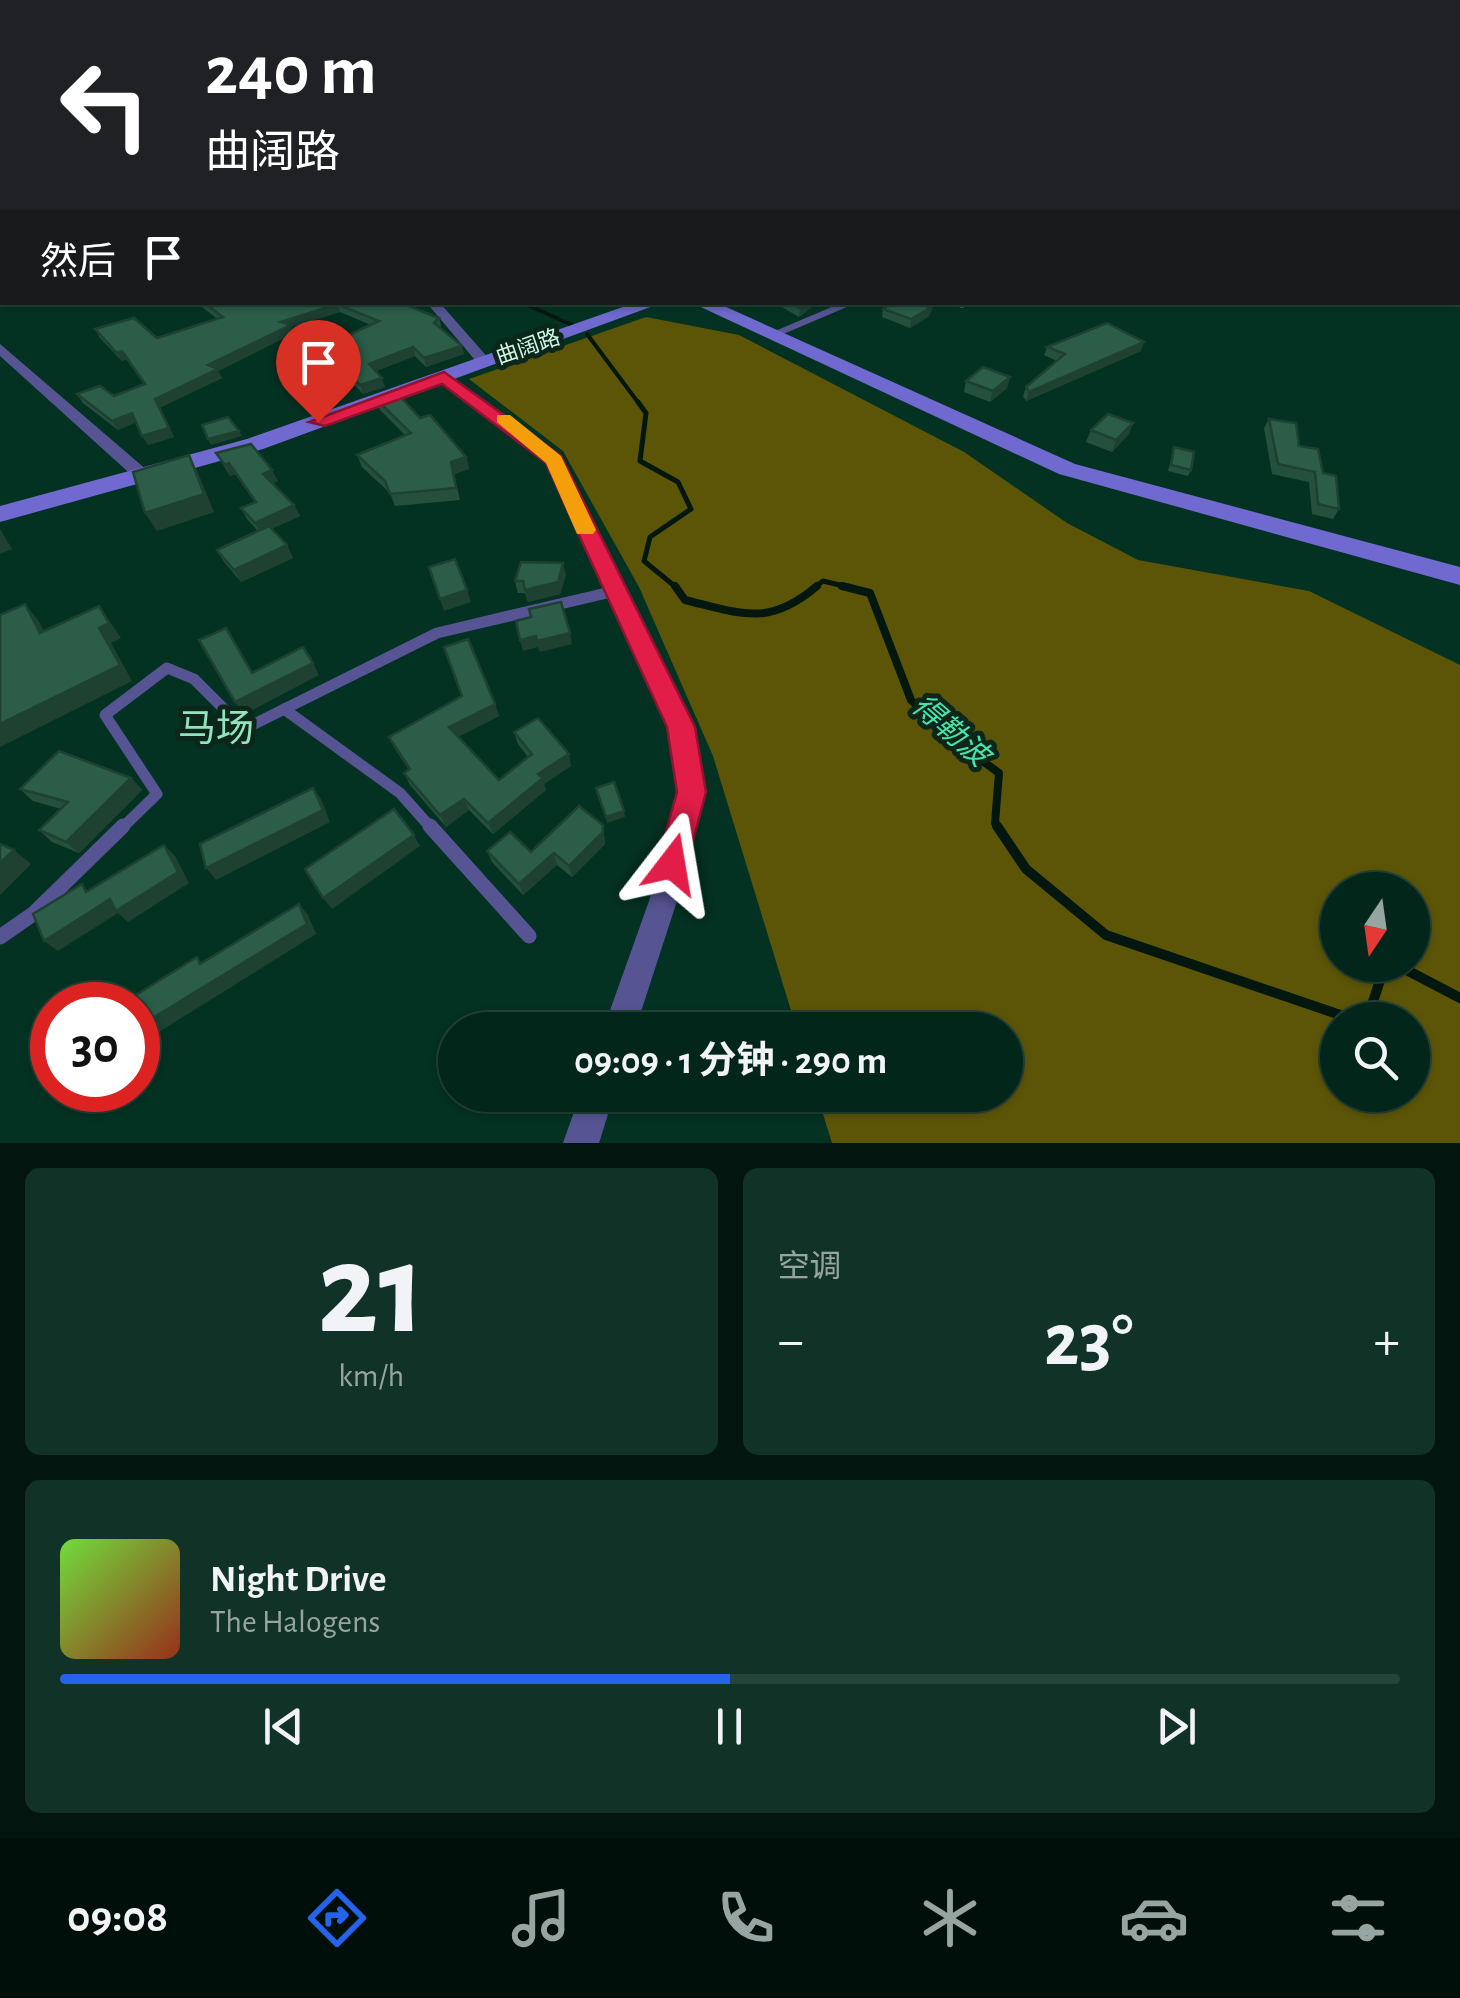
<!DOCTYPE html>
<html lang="zh">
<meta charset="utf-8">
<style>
body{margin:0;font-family:"Alegreya Sans","Noto Sans SC",sans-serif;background:#113227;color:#f1f3f6;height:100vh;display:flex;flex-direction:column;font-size:38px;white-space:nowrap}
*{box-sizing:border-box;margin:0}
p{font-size:32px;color:#97a5a2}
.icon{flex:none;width:55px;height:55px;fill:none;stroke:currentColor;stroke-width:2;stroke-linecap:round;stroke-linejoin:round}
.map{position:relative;height:1143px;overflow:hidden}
.sheet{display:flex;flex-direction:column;gap:25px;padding:25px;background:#02150e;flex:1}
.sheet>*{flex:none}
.guide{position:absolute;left:0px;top:0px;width:1460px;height:305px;box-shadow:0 2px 8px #0004,0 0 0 2px #244339;background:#202124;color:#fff;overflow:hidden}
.needle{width:65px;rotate:193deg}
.buttons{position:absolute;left:1320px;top:872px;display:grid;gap:20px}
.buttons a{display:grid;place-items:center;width:110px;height:110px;border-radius:50%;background:#03261a;box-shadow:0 2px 8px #0004,0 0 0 2px #244339;font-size:50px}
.speed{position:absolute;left:30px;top:982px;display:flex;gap:20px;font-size:50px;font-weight:700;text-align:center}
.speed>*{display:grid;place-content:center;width:130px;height:130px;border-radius:50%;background:#03261a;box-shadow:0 2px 8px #0004,0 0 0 2px #244339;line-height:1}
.speed .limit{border:15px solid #d22;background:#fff;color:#111}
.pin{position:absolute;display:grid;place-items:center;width:85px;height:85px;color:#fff;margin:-102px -42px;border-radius:50% 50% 50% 0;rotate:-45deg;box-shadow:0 0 10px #0007}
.pin .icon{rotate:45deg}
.me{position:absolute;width:110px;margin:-55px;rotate:14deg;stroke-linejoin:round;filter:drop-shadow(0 0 8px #0008)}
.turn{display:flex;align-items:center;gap:35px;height:210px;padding:0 40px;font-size:45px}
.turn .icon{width:130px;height:130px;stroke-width:2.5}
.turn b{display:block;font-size:70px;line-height:85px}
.then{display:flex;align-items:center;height:95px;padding:0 40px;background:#0003;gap:20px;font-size:38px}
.big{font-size:75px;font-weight:700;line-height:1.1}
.sheet .card{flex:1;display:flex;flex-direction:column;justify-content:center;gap:15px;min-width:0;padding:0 35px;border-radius:15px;background:#113227}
.sheet .dial{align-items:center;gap:0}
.dial b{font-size:130px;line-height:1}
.song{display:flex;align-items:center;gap:30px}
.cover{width:120px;height:120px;border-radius:15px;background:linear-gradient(135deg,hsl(100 70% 55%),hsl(10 70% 35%))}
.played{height:10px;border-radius:5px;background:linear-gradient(90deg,#2563eb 50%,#244339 50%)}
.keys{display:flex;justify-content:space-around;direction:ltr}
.heat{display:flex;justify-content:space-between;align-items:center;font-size:55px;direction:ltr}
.sheet .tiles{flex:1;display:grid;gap:25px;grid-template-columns:1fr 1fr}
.card:last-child{grid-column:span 2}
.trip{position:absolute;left:438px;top:1012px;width:585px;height:100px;border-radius:50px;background:#03261a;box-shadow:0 2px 8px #0004,0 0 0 2px #244339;font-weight:700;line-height:100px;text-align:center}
.tabs{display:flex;height:160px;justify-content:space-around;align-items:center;background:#010f0a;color:#97a5a2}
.tabs .icon{width:70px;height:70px}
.tabs .on{color:#2563eb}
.tabs b{font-size:45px;color:#f1f3f6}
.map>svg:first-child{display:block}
.green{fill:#5c5508;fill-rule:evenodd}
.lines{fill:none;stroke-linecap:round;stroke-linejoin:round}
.stream-far3{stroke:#03170e;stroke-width:4}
.stream-far2{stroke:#03170e;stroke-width:5}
.stream-far1{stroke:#03170e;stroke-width:8}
.stream{stroke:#03170e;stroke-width:10}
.lane-far2{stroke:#575493;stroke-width:6}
.lane-far1{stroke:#575493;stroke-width:11}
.lane{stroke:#575493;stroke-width:15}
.street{fill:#575493;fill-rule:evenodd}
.secondary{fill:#7069cf;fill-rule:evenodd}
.wall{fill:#25503e}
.shaded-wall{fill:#1e4132}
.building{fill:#2b5d48;stroke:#1e4132;stroke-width:2.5}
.route{fill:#e11d48;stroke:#92132f;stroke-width:2.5}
.slow{fill:#f59e0b}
.labels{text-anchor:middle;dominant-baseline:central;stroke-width:10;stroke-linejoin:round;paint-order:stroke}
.far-street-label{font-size:22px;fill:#d1f8e4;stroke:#0c261b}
.water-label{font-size:30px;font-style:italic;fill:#46e4a9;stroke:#0c261b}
.near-quarter-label{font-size:38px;fill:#92e3be;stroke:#0c261b}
</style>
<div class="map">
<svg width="1460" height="1143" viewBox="0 0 1460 1143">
<rect width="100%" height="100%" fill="#043222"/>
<path class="green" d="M646 317 739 335 964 452 1067 523 1138 560 1309 591 1460 665V1143H832L817 1095H1005V1030H797L713 756 639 587 563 451 469 379ZM1338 890H1412V965H1338ZM1338 1020H1412V1095H1338Z"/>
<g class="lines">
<g class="stream-far3">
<polyline points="521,302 572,325"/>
<polyline points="587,334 640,405"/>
</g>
<g class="stream-far2">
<polyline points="638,402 646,413 640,461 678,482 691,509 650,537 644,561 677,588"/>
<polyline points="814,588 823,581 852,588"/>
</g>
<g class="stream-far1">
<path d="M675 586 685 600C742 614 769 627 817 586"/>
<polyline points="842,586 870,593 911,700 947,735 999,773 995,823 999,829"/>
</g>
<g class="stream">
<polyline points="997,826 1026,869 1106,935 1355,1020"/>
<polyline points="1397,965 1460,998"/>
<polyline points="1367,1020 1385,965"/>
</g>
<g class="lane-far2">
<polyline points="954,302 962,305"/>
<polyline points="771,336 851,302"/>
</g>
<g class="lane-far1">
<polyline points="284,709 400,793 432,829"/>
<polyline points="121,829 157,794 105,715 167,668 194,679 244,729 437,633 615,591"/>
</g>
<g class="lane">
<polyline points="430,826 529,936"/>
<polyline points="0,937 33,914 123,826"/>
</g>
<g class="street">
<polygon points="0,264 2,265 2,271 0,272"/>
<polygon points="426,302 439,302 490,360 490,366 480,366"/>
<polygon points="0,344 148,471 151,475 148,479 136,479 0,356"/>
<polygon points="444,373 560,456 693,727 704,792 677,901 635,1030 603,1030 649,901 678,792 669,727 547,463 439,380 437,377"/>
<polygon points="580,1095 614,1095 599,1143 563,1143"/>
</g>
<g class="secondary">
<polygon points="637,302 664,302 263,449 0,522 0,506 247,439"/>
<polygon points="690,302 715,302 1075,464 1460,567 1460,585 1059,474"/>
</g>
</g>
<g class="wall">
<polygon points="195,302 399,302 439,318 441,326 440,327 464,354 426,367 415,356 376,371 385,387 363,394 344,374 341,366 342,366 319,358 316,350 371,325 340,312 292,327 294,333 218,371 222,378 159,408 174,437 148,445 136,422 118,430 83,403 77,394 114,396 144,384 126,359 122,361 100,338 95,329 157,338 218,319"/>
<polygon points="773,302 818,302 799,317"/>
<polygon points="894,302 933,302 929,316 910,328 882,317 883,309"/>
<polygon points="1047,347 1141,351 1026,401 1023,396 1026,387 1057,361 1044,355"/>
<polygon points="1010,377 1007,388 990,402 964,392 966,381"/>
<polygon points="376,399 420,418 466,457 469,469 454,474 460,500 395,506 390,493 362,467 357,455 405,435 380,410"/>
<polygon points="1269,419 1299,446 1323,473 1339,509 1333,519 1312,514 1309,482 1272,474 1264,428"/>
<polygon points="1091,430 1129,434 1112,452 1086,442"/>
<polygon points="1174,447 1191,470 1188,476 1168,471"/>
<polygon points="216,453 278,481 273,483 294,505 300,516 271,529 287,545 293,558 241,582 224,562 217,550 258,531 247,519 241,508 255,502 235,474 230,476"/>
<polygon points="566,575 560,594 528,602 525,593 518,593 515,581"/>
<polygon points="495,704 499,716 458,737 499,780 528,757 518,744 514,732 571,766 544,784 546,790 493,834 469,810 446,827 410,785 404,773 409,770 395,749 389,737"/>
<polygon points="131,778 142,790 79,853 52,842 39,830 61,809 33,801 20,789"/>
<polygon points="603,825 605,844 572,877 557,865 523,895 492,862 487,851 531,852"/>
</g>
<g class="shaded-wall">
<polygon points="808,302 818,302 799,317 800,308"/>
<polygon points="931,302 933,302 932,310 929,316 910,328 911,319"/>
<polygon points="337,304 340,312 292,327 294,333 218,371 222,378 159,408 174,437 148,445 142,436 155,399 208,365 281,322"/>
<polygon points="1144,342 1141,351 1026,401 1029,392"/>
<polygon points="462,346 464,354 426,367 424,358"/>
<polygon points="413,347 415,356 372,372 369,364"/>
<polygon points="122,351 126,359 122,361 117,353"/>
<polygon points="1010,377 1007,388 990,402 993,391"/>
<polygon points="382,378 385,387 363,394 360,385"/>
<polygon points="132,413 137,422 118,430 112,421"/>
<polygon points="1133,423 1129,434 1112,452 1116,440"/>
<polygon points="239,431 242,436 211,445 208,439"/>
<polygon points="189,455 198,473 214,512 157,531 145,513"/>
<polygon points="466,457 469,469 454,474 460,500 451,462"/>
<polygon points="229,463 235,474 230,476 225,465"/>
<polygon points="272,470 278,481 269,485 263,474"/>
<polygon points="294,505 300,516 260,534 255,523"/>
<polygon points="0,529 12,549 0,554"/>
<polygon points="287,545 293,558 241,582 234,570"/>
<polygon points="563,563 566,575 560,594 528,602 525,590"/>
<polygon points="467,590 471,602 444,611 440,599"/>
<polygon points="25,604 38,620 53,648 40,633"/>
<polygon points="99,606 121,638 111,643 132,681 0,747 0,724 99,628"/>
<polygon points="570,633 572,644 540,652 538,647 523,651 520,640 536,636"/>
<polygon points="313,663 319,675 243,715 235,702"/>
<polygon points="495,704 499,716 454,739 449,727"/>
<polygon points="569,754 571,766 544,784 546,790 493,834 488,823 538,774"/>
<polygon points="131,778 142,790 79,853 66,842"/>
<polygon points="313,788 321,799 330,822 216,880 206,868"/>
<polygon points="464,799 469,810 446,827 440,815"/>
<polygon points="624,811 625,817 607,823 606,817"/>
<polygon points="603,825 605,844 572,877 569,866"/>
<polygon points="414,835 420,846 332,909 323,898"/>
<polygon points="164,845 175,856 189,883 128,922 118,913 58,951 44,941"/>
<polygon points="14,850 31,864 0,895 0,863"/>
<polygon points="554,853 557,865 523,895 519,884"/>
<polygon points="299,904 308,915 316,934 138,1045 138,1027"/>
</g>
<g class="building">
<polygon points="0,157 2,157 2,255 0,254"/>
<polygon points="203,302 399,302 439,318 434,323 462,346 424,358 413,347 369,364 382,378 360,385 341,366 354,362 316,350 379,321 337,304 281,322 291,325 208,365 218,369 155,399 169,428 142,436 132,413 112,421 77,394 100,386 114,396 145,384 122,351 117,353 95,329 134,318 157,338 223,317"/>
<polygon points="788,302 808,302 800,308"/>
<polygon points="894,302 931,302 926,306 930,308 911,319 883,309"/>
<polygon points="1107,323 1144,342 1029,392 1026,387 1065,354 1047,347"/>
<polygon points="983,367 1010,377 993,391 966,381"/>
<polygon points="396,392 420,418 430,415 466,457 451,462 456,488 390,494 385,481 357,455 411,433 376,399"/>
<polygon points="1108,414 1133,423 1116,440 1091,430"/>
<polygon points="228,417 239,431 208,439 202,425"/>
<polygon points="1269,419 1296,423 1299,446 1318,449 1323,473 1336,476 1339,509 1318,504 1315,472 1278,464"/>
<polygon points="251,444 272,470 263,474 294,505 255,523 241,508 256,502 229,463 225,465 216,453"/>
<polygon points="1174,447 1194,452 1191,470 1171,465"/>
<polygon points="189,455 204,494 145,513 133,472"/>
<polygon points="269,526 287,545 234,570 217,550"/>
<polygon points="455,559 467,590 440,599 429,567"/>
<polygon points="521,562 563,563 558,582 525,590 523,581 515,581"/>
<polygon points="561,602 570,633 537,641 536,636 520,640 516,621 531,617 529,609"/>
<polygon points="25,604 40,633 99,606 109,623 99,628 120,665 0,724 0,615"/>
<polygon points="226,628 252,673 303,647 313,663 235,702 199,640"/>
<polygon points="468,639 495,704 449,727 499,780 532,754 514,732 538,718 569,754 538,774 543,778 488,823 464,799 440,815 404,773 410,769 389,737 462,696 444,647"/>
<polygon points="59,751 131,778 66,842 39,830 68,802 20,789"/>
<polygon points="614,782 624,811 606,817 596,788"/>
<polygon points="313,788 323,810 206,868 200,844"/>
<polygon points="579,806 603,825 603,832 569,866 554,853 519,884 487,851 510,832 531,852"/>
<polygon points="394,809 414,835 323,898 305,869"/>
<polygon points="0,844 14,850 0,863"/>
<polygon points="164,845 178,872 116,911 110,899 44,941 33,914 82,884 86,892"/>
<polygon points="299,904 307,924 138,1027 138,1005 120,1005 197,957 200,964"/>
</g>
<linearGradient id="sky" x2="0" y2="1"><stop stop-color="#021c13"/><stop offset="0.5" stop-color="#294f4f"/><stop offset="1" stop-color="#294f4f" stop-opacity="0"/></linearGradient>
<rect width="1460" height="317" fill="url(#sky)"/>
<polygon class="route" points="444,372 561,456 695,727 706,792 684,875 672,879 661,875 657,864 677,792 667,727 546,463 442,384 325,426 309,422"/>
<polygon class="slow" points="497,415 510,415 561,456 596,530 593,534 577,534 546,463 497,422"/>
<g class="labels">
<g class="far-street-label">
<text transform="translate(528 347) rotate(-19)">曲阔路</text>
</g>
<g class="water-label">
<text transform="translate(950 731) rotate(41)">得勒波</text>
</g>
<g class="near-quarter-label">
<text x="216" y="730">马场</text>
</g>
</g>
</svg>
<div class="buttons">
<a><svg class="needle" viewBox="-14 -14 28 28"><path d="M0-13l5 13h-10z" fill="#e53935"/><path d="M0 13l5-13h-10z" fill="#97a5a2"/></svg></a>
<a><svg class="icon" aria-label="search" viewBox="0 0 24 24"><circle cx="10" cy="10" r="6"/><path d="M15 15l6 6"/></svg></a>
</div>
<div class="speed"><div class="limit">30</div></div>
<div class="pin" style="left:318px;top:422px;background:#d93025"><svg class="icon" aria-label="arrive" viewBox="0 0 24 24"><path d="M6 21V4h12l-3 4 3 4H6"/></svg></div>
<svg class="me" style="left:672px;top:864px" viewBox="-20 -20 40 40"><path d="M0-17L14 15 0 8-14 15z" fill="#e11d48" stroke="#fff" stroke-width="4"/></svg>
<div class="trip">09:09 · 1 分钟 · 290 m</div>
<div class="guide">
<div class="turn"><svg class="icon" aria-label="left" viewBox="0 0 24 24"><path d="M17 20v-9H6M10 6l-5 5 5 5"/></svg><div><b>240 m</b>曲阔路</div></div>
<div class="then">然后<svg class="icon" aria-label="arrive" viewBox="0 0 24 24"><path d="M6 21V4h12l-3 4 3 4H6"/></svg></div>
</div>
</div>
<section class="sheet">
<div class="tiles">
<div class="card dial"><b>21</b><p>km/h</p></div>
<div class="card"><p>空调</p>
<div class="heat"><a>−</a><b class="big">23°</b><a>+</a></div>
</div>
<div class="card">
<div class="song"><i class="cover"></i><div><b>Night Drive</b><p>The Halogens</p></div></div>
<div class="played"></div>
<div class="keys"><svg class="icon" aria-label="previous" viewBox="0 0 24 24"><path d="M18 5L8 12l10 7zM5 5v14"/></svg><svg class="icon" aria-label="pause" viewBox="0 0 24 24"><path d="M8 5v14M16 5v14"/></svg><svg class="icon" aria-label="next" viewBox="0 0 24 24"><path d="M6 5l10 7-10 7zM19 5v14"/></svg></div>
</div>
</div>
</section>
<nav class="tabs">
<b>09:08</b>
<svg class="icon on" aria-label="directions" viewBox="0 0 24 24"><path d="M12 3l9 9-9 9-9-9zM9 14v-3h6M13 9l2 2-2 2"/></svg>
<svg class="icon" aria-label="music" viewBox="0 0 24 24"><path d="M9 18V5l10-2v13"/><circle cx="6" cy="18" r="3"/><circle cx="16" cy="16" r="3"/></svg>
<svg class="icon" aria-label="phone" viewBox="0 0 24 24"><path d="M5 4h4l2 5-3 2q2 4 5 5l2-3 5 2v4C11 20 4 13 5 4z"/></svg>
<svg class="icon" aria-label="climate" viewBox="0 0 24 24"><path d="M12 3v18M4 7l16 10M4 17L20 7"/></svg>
<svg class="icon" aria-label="car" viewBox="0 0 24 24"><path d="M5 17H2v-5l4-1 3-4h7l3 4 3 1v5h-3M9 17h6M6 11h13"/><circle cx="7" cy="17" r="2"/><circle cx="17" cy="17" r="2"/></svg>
<svg class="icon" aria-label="filters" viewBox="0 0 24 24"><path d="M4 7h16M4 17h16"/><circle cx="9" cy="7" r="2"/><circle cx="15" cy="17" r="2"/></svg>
</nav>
